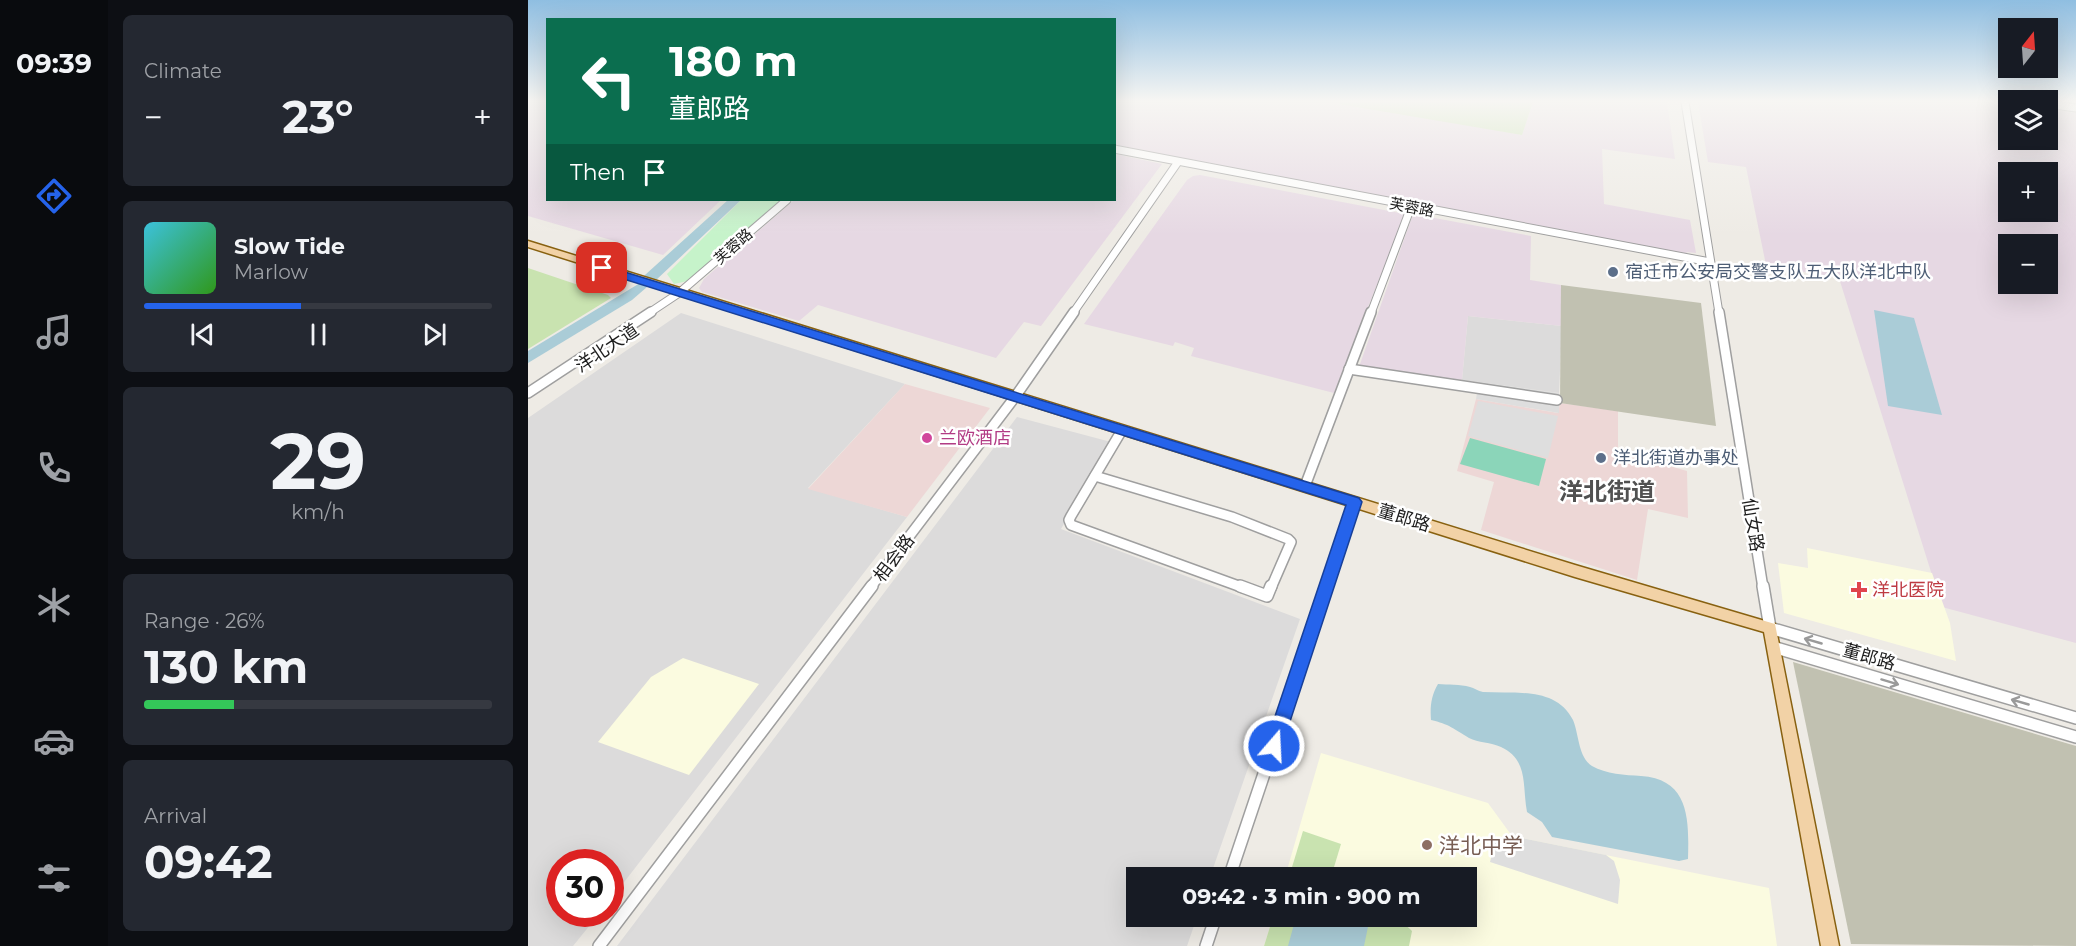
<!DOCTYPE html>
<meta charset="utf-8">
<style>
body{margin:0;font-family:Montserrat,"Noto Sans SC",sans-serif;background:#242831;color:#f1f3f6;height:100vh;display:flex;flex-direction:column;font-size:22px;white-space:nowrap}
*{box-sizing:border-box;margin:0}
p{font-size:20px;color:#9ea1a6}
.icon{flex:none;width:33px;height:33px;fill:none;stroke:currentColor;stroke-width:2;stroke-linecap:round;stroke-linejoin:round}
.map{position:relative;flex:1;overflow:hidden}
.sheet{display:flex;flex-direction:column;gap:15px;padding:15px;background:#0d0f14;width:420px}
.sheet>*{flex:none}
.banner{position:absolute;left:18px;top:18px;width:570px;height:183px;border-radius:0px;box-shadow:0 6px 24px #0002;background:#0b6e4f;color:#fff;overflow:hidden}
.needle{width:39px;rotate:17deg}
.buttons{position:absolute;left:1470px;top:18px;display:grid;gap:12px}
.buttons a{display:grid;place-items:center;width:60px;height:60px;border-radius:0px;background:#171b24;box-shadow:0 6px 24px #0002;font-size:30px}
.speed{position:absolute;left:18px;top:849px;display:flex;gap:12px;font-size:30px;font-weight:700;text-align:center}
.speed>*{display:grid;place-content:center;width:78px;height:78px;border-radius:50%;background:#171b24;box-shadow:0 6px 24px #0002;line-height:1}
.speed .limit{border:9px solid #d22;background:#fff;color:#111}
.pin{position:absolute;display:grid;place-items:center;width:51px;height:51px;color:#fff;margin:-26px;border-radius:12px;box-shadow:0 3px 9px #0006}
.me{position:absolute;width:66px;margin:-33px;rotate:19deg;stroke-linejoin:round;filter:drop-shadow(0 0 4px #0008)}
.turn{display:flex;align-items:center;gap:21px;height:126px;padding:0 24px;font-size:27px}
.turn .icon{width:78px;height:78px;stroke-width:2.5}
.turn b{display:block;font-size:42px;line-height:51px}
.then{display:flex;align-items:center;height:57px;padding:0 24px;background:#0003;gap:12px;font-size:22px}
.big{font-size:45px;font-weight:700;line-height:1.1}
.sheet .widget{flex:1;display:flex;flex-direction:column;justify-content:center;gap:9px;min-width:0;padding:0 21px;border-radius:9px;background:#242831}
.sheet .dial{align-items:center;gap:0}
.dial b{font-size:78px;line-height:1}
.song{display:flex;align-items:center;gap:18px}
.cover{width:72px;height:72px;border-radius:9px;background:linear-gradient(135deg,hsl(190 70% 55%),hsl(110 70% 35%))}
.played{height:6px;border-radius:3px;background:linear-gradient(90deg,#2563eb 45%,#363941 45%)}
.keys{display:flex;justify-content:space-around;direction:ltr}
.heat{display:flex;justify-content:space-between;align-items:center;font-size:33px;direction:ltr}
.charge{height:9px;border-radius:4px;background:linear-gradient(90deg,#34c759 26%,#363941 0)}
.trip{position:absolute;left:598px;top:867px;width:351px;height:60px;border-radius:0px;background:#171b24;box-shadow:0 6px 24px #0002;font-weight:700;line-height:60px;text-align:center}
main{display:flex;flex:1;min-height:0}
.tabs{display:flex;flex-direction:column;width:108px;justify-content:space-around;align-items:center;background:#090b0e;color:#9ea1a6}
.tabs .icon{width:42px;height:42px}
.tabs .current{color:#2563eb}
.tabs b{font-size:27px;color:#f1f3f6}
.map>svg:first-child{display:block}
.residential{fill:#dcdbdb}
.commercial{fill:#edd7d6}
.industrial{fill:#e6d8e3;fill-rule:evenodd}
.education{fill:#fbfbe0}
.construction{fill:#c1c1b1}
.grass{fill:#c9e3b0}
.park{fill:#c6f3ca}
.pitch{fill:#8bd5b9}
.parking{fill:#dedede}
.water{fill:#aaccd7}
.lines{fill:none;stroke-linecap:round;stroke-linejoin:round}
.river{fill:#aaccd7;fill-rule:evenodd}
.minor-far2-casing{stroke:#9f9f9f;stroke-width:9}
.minor-far1-casing{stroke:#9f9f9f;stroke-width:12}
.minor-casing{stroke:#9f9f9f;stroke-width:14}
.major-casing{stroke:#886110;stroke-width:3}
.minor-far2{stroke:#fff;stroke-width:7}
.minor-far1{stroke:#fff;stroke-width:9}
.minor{stroke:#fff;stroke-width:11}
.major{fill:#f2d2a6;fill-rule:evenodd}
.oneway{stroke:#9a9a9a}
.route{fill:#2563eb;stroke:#184099;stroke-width:1.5}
.service-dot{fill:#5c6f8a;stroke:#fff;stroke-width:2}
.hotel-dot{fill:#d1479c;stroke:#fff;stroke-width:2}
.health-dot{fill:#e0444e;stroke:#fff;stroke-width:2}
.education-dot{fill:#8d6e63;stroke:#fff;stroke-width:2}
.labels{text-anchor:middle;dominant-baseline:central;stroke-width:5;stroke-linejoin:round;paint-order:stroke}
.far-street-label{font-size:15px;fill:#1e1e1e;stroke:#fff}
.service-label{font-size:18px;fill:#4e5e75;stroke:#fff;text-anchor:start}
.street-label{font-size:18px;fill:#1e1e1e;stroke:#fff}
.hotel-label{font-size:18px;fill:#b23c85;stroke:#fff;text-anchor:start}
.health-label{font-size:18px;fill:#be3a42;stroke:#fff;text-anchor:start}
.near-education-label{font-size:21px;fill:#785e54;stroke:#fff;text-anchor:start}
.district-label{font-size:24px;font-weight:bold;fill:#515151;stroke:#fff}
</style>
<main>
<nav class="tabs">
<b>09:39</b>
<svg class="icon current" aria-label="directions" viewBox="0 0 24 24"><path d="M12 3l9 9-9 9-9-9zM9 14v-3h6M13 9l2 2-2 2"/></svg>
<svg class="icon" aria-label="music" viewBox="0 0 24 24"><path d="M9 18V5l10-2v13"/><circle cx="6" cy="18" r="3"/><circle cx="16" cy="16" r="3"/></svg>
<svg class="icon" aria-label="phone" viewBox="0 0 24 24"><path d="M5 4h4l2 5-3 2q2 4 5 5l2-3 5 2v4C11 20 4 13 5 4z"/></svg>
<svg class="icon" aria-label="climate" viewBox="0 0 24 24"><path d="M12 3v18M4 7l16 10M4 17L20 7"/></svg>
<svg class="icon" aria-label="car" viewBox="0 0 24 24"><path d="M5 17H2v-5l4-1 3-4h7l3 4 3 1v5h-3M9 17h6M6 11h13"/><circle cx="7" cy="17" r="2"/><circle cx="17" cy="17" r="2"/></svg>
<svg class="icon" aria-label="filters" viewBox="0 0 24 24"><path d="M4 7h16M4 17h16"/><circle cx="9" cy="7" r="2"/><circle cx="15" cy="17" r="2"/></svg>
</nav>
<section class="sheet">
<div class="widget"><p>Climate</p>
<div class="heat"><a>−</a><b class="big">23°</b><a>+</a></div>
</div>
<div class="widget">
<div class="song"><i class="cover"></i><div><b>Slow Tide</b><p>Marlow</p></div></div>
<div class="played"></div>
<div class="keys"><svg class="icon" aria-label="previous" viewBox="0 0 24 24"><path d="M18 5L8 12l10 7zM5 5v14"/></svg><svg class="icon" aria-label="pause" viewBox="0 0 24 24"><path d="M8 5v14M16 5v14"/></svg><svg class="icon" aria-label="next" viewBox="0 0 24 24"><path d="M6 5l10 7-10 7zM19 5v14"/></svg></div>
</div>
<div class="widget dial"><b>29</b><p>km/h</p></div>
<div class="widget"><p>Range · 26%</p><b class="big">130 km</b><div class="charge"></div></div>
<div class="widget"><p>Arrival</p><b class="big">09:42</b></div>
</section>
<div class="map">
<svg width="1548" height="946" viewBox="0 0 1548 946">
<rect width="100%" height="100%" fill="#eeebe5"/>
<g class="residential">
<polygon points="153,313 377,384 280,488 379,517 83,899 82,862 32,862 32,914 71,914 45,946 0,946 0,418"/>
<polygon points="940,316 1034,326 1031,393 934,380"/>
<polygon points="489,417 583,442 533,529 772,619 682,877 609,878 609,916 669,917 659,946 89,946"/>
</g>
<g class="commercial">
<polygon points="377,384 462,408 379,517 280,489"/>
<polygon points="948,399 1030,413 1032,403 1090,411 1090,451 1159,471 1160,518 1120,509 1109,580 953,530 966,482 929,471"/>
</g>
<g class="industrial">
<polygon points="0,102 19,102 20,200 193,200 135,255 0,216"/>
<polygon points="586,102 812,102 994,135 1005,102 1139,102 1147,159 1074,149 1076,204 1162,220 1168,253 1159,252 1157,255 587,147"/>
<path d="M1170 102H1476L1480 103V140H1520V109L1548 113V643L1414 607 1311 278 1238 265 1218 167 1180 162ZM1480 172H1520V212H1480ZM1480 244H1520V284H1480Z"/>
<polygon points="587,154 634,164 513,326 496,322 468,358 290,305 271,321 174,292 171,288 176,279 266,200 586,200"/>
<polygon points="672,175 877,214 806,393 663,356 666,348 647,342 645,346 556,324 659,180 665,176"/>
<polygon points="885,214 1003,236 1002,280 1033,285 1034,326 940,316 934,380 831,367"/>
</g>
<g class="education">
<polygon points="1279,548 1404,573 1422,623 1428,661 1256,613 1250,563 1280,568"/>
<polygon points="155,658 231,684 161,775 70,742 123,677"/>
<polygon points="793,753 960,803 984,836 1241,888 1249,946 736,946 745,917 939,916 939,878 757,877"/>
</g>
<g class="construction">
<polygon points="1033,285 1173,303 1188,426 1032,403"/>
<polygon points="1265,662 1548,746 1548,946 1323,944"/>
</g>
<g class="grass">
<polygon points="812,102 1005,102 994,135 811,104"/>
<polygon points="0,268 80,295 83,298 0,349"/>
<polygon points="775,831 813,844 803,877 761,877"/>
<path d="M745 917C774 917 867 909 884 931L881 946H736Z"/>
</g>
<polygon class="park" points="213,200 255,200 160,281 146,284 139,274"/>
<polygon class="pitch" points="942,438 1018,459 1011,486 932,464"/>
<g class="parking">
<polygon points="951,382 1031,393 1031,413 948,399"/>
<polygon points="950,401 1030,416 1020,458 940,436"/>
<polygon points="984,836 1078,855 1086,861 1092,880 1090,904 962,862 967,841 983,845"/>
</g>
<g class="water">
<polygon points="1346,310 1386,318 1414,415 1360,406"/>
<path d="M910 684C920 685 932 684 942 687 946 688 950 691 955 692 986 694 1028 686 1045 720 1051 734 1050 757 1064 766 1078 774 1097 775 1113 776 1162 779 1161 821 1160 859L1151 861 1024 837 1014 822 999 812C994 786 1001 760 973 747 963 742 950 743 941 738 926 729 921 724 903 720 902 707 903 696 910 684Z"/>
<polygon points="768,917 824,917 841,922 836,946 760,946"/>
</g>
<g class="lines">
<g class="river">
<polygon points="200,200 213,200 127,281 117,281 115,278 117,275"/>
<polygon points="112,283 119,287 104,300 0,363 0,351"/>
</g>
<g class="minor-far2-casing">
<g id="minor-far2">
<polyline points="1157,102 1191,313"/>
<polyline points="1520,104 1548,108"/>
<polyline points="586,149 1182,262"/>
<polyline points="121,313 151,293 259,200"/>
<polyline points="545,313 650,162"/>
<polyline points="843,313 883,207"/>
</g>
</g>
<g class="minor-far1-casing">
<g id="minor-far1">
<polyline points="1191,312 1235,588"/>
<polyline points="821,369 1029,400"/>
<polyline points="0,393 123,312"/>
<polyline points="594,430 543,516 541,520 543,525 716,588"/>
<polyline points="567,476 704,517 760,539 763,542 743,588"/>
<polyline points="777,486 843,312"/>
<polyline points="342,588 487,397 546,312"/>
<polyline points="798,588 827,502"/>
</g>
</g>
<g class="minor-casing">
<g id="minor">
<polyline points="712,586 739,596 743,586"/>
<polyline points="1235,586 1242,628 1548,718"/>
<polyline points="1245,647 1548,737"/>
<polyline points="701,878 799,586"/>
<polyline points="71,946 344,586"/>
<polyline points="678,946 688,916"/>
</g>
</g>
<g class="major-casing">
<polygon id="major" points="0,241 1047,565 1247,624 1311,946 1293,946 1236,632 1047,577 0,247"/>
</g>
<use href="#minor-far2" class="minor-far2"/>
<use href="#minor-far1" class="minor-far1"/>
<use href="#minor" class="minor"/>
<use href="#major" class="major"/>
</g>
<defs><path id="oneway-shaft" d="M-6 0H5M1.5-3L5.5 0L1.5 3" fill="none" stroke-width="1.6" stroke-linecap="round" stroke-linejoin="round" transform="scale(1.5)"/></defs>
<g class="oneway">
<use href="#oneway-shaft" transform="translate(1285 641) rotate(-164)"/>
<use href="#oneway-shaft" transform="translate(1362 682) rotate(17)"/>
<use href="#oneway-shaft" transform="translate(1492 702) rotate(-164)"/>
</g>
<linearGradient id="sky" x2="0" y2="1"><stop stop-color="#8fbee1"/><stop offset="0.43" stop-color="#f7f6f3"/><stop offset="1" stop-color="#f7f6f3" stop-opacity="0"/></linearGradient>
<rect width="1548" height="235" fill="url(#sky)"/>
<polygon class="route" points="74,265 831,498 834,502 752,752 746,754 739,752 737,746 818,505 70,271 70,266"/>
<g class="service-dot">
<circle cx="1085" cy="272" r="6"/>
<circle cx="1073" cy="458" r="6"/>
</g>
<circle class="hotel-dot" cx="399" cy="438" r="6"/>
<path class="health-dot" d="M1328 581h6v6h6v6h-6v6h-6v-6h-6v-6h6z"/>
<circle class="education-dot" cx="899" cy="845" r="6"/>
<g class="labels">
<g class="far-street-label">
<text transform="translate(884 207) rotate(11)">芙蓉路</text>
<text transform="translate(205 246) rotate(-41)">芙蓉路</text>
</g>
<g class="service-label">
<text x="1097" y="272">宿迁市公安局交警支队五大队洋北中队</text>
<text x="1085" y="458">洋北街道办事处</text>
</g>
<g class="street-label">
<text transform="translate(79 348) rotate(-34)">洋北大道</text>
<text transform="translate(876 518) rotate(17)">董郎路</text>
<text transform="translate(1225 525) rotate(81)">仙女路</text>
<text transform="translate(366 558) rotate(-53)">相会路</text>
<text transform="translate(1341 657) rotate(16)">董郎路</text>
</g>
<g class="hotel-label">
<text x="411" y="438">兰欧酒店</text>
</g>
<g class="health-label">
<text x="1344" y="590">洋北医院</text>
</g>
<g class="near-education-label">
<text x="911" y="845">洋北中学</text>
</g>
<g class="district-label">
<text x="1079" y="491">洋北街道</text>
</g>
</g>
</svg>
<div class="buttons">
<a><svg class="needle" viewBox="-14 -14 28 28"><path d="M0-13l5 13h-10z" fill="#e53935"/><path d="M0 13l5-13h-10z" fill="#9ea1a6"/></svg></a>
<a><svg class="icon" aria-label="layers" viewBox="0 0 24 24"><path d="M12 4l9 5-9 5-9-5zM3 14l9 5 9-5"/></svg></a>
<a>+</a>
<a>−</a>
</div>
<div class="speed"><div class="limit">30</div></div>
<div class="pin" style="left:74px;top:268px;background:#d93025"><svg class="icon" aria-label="arrive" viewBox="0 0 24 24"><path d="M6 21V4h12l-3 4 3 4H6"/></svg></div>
<svg class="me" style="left:746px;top:746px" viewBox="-20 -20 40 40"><circle r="17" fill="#2563eb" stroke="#fff" stroke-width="3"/><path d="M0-11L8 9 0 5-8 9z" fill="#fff"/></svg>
<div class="trip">09:42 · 3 min · 900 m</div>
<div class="banner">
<div class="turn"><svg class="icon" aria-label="left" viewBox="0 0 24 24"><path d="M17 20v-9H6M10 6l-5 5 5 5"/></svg><div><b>180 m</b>董郎路</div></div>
<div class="then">Then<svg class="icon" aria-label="arrive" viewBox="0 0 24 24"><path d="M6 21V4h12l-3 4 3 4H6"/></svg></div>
</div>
</div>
</main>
